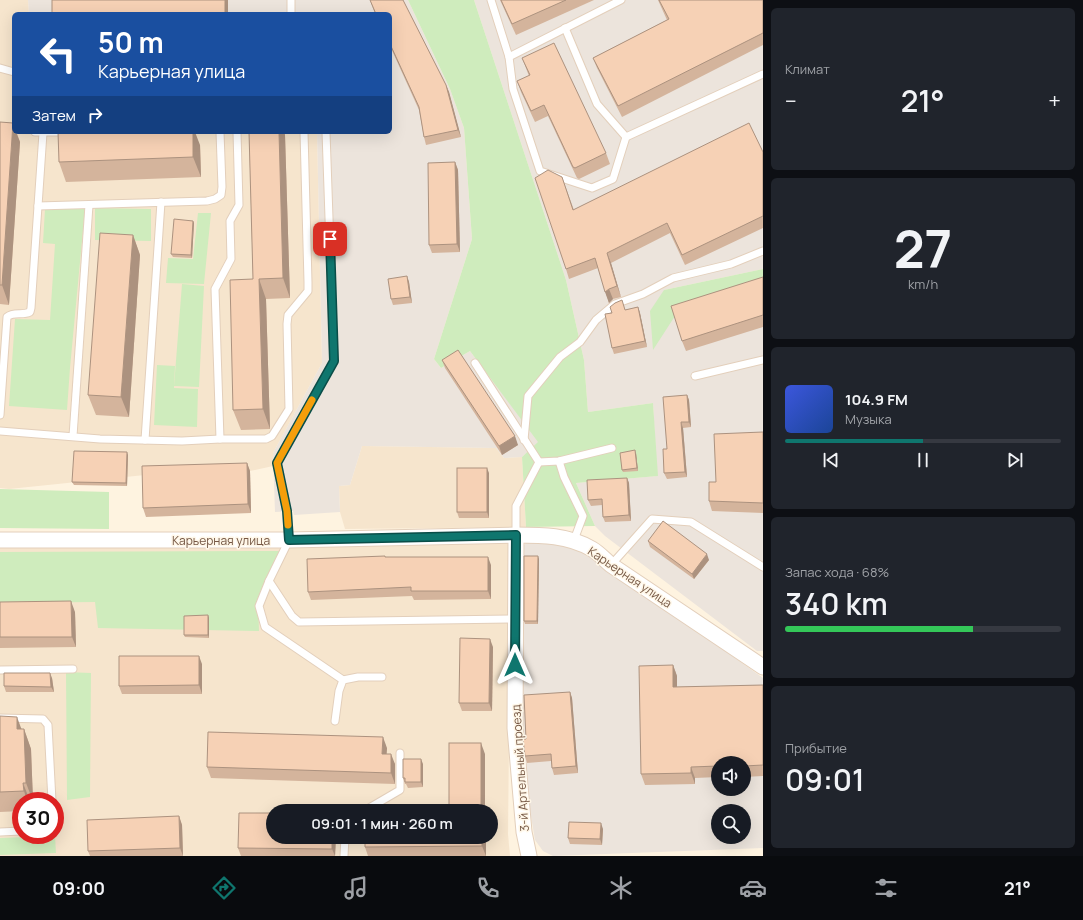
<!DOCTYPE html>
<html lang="ru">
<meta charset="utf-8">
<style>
body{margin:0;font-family:Manrope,sans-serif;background:#20242c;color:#f1f3f6;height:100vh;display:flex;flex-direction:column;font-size:15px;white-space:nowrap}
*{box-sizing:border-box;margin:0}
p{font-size:13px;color:#9ea1a6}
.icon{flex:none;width:22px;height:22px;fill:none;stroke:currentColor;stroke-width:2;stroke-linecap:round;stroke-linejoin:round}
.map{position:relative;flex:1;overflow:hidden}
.drawer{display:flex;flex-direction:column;gap:8px;padding:8px;background:#0d0f14;width:320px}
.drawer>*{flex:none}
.hud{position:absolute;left:12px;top:12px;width:380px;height:122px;border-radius:6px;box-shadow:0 4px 16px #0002;background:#1a4fa0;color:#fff;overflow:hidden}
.buttons{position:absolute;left:711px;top:756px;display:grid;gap:8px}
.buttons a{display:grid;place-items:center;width:40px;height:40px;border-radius:50%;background:#171b24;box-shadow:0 4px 16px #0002;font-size:20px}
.speed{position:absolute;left:12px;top:792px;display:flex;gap:8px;font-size:20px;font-weight:700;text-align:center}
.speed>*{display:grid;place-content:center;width:52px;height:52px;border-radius:50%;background:#171b24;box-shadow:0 4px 16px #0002;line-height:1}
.speed .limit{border:6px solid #d22;background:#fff;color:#111}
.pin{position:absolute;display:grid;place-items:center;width:34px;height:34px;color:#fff;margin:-17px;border-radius:8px;box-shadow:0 2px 6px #0006}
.me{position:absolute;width:44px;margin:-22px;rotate:0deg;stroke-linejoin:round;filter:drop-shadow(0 0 3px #0008)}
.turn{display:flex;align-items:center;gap:14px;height:84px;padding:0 20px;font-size:18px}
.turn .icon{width:52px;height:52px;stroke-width:2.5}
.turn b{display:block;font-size:28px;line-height:34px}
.then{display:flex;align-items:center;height:38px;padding:0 20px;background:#0003;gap:8px;font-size:15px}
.big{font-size:30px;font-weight:600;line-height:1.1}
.drawer .card{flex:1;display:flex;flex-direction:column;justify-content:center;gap:6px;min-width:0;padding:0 14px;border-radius:6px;background:#20242c}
.drawer .dial{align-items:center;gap:0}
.dial b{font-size:52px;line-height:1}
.song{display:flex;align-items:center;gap:12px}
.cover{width:48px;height:48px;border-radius:6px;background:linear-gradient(135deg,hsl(230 70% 55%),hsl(220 70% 35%))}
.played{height:4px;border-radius:2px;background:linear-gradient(90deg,#0f766e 50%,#363941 50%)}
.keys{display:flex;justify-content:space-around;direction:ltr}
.heat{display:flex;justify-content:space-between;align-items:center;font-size:22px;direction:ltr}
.charge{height:6px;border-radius:3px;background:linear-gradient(90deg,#34c759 68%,#363941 0)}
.trip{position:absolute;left:266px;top:804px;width:232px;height:40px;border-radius:20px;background:#171b24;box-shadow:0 4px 16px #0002;font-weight:600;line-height:40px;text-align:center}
.dock{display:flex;height:64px;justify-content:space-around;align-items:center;background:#090b0e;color:#9ea1a6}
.dock .icon{width:28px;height:28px}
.dock .current{color:#0f766e}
.dock b{font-size:18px;color:#f1f3f6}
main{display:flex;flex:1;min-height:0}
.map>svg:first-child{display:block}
.residential{fill:#f6e5cd;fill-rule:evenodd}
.industrial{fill:#ece4dc;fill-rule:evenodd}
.green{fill:#cfecbd}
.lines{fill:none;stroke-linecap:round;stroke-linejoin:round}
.lane-casing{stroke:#e3cfbb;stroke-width:9}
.street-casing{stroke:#e3cfbb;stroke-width:17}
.lane{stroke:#fff;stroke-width:7}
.street{stroke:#fff;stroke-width:15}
.wall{fill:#d4b49c}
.shaded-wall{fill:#ac927f}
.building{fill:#f6d1b5;stroke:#ac927f}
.route-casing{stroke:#0a4d48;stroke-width:10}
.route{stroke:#0f766e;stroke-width:7}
.slow{stroke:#f59e0b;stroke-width:7}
.labels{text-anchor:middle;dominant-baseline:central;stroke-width:3;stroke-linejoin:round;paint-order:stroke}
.street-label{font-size:12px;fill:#765845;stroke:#fff7e8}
</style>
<main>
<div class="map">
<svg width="763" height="856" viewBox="0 0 763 856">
<rect width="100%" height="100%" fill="#fef3e0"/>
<g class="residential">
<polygon points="0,0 28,0 29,14 14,14 14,132 317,132 322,363 273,453 273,466 250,471 145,475 9,489 0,488"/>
<polygon points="362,446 496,448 504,458 522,457 526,527 345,529 340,512 339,486 350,485"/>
<path d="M505 541 511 547 508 834 510 856H0V548L257 547ZM21 801H55V835H21ZM273 811H491V837H273Z"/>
</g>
<g class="industrial">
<polygon points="28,0 408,0 450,89 464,128 472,239 434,359 441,368 470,351 539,442 522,457 504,458 496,448 362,446 350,485 339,486 340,512 294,515 293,511 275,512 273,453 322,363 317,132 390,132 390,14 29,14"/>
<polygon points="474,0 763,0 763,269 664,290 675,317 763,289 763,651 757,651 605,536 595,526 576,483 657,476 653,403 588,412 584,360 566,280"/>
<path d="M529 540H547L588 553 763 678V848L553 856 543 851 535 840 523 768 519 730 520 549ZM718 763H744V789H718ZM718 811H744V837H718Z"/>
</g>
<g class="green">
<polygon points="408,0 474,0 566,280 584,360 588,412 653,403 658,476 576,483 595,526 526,527 522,457 538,442 470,351 441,368 434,359 472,239 464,128 450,89"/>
<polygon points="95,208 151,209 151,241 95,240"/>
<polygon points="45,209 85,209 70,368 67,410 9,406 15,319 50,320 55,244 43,243"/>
<polygon points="198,213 211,213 204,284 166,283 168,258 193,259"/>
<polygon points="763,269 763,289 675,316 653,350 650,311 664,290"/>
<polygon points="182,284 204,286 199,387 174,386"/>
<polygon points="157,365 175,366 174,388 198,389 197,427 154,425"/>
<polygon points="0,489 109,492 109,529 0,528"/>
<polygon points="280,551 258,601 259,631 98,628 95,602 0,603 0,552"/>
<polygon points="66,672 91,673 90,797 67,800"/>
<polygon points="55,836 56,853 0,855 0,838"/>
</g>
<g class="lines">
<g class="lane-casing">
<g id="lane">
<polyline points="291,0 291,14"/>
<polyline points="491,0 509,57 513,89 540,171 592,188 613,179 626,137 763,74"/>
<polyline points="565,28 597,104 626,137"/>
<polyline points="509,57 621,0"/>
<polyline points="0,68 14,72"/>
<polyline points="35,132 61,132"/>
<polyline points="326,132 334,361 277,463 287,511 289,540 269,581 292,616 299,622 515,619"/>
<polyline points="38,206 207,201 215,199 221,195 222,187 220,132"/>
<polyline points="475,363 539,462 516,506 516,535"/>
<polyline points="695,376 763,360"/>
<path d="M0 415 7 317C14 311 22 316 30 312L31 308 43 133"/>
<polyline points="0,431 100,439 182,441 220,439 266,439 272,436 289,409 287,324 288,315 308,291 308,282 304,132"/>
<polyline points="73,436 89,205"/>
<polyline points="220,439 215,289 231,259 230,221 239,205 237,132"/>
<polyline points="145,440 161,202"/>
<polyline points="524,440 528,396 560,357 580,342 596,320 615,304 643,294 673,278 731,264 763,251"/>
<polyline points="559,461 564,477 583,516 574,540"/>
<polyline points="539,462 559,461 612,448"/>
<polyline points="611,565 652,519 691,522 763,567"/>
<polyline points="269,581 259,606 265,627 343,680"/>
<polyline points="0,670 73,669"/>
<polyline points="0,718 43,719 48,725 52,801"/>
<polyline points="335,721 339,691 343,680 358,677 382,677"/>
<polyline points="364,811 400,790 400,753"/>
<polyline points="0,832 21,831"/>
<polyline points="344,856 345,837"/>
</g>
</g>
<g class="street-casing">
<g id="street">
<polyline points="516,535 515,728 524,832 529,856"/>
<path d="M0 540H289L516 535C542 535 568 535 592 549 599 553 605 560 611 565L763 667"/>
</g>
</g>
<use href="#lane" class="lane"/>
<use href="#street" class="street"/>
</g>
<g class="wall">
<polygon points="370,0 403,0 446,85 449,92 461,137 426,145 424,137 419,110 390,46 390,14 375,14"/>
<polygon points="500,0 594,0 516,35"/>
<polygon points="658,0 763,0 763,45 622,117 597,68 593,58 667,20"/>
<polygon points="522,58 606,153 610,164 579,179 577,178 548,116 535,122 521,92 517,81 529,76"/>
<polygon points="0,122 14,125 20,142 9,305 0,304"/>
<polygon points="249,132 284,132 285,135 290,298 266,299 270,429 241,430 233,410 253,279"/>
<polygon points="200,145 201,177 66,182 59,162"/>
<polygon points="763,152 763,228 685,265 670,233 611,263 621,297 613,299 609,303 598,268 569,279 566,269 562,177 574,210"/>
<polygon points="455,162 458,170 460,252 432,253 429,245"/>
<polygon points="193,221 194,223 192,258 173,257 171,254"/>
<polygon points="133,235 140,255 129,417 96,415 88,395"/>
<polygon points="407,276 409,282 412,303 393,305 391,299"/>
<polygon points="763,277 763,327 686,351 682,341"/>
<polygon points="638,307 640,313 647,347 614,354 612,348 625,310"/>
<polygon points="442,360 518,445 502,455 445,368"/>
<polygon points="687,395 689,400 691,427 683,428 687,477 667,479 664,473"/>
<polygon points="763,432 763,513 712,511 709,501"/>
<polygon points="636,453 638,471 623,472 622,470"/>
<polygon points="128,455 127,486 74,485 72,482"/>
<polygon points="247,463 250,471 251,513 146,517 143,508"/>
<polygon points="489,473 489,518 459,518 457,512"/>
<polygon points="627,478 629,483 631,521 605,522 603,517 602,505 591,506 588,500"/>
<polygon points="648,541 709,560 694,579 650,547"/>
<polygon points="386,557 491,565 491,599 414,600 412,596 311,600 308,592"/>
<polygon points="539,559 538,624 525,624 524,621"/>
<polygon points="0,602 75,612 76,647 0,648"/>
<polygon points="208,615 209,618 209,638 185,637 184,635"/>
<polygon points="493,647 492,711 462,711 459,703"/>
<polygon points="202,664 202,694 122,694 119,686"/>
<polygon points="673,665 677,676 677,687 763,685 763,776 744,777 744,763 718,763 718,777 695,778 695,784 645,785 641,774"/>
<polygon points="52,678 54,692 6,692 4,686"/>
<polygon points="570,692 572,698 578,773 554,775 552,768 551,761 527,763 525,756 526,739"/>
<polygon points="0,716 22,729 24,729 31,749 33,801 21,801 21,811 0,812"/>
<polygon points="387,748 386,754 395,764 395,784 211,778 207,767"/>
<polygon points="423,764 423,787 408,788 406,784 405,784 403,778"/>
<polygon points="179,816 182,825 183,856 90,856 88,851"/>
<polygon points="603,829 602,845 570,844 568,838"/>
<polygon points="336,837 335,856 241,856 238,848"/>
<polygon points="486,837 486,856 368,856 365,847"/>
</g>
<g class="shaded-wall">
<rect x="225" y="0" width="3" height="14"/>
<polygon points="446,85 449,92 461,137 458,130"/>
<polygon points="13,123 14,125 14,132 16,132 20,142 9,305 2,285"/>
<polygon points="193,132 195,132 200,145 201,177 193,157"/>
<polygon points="279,132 284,132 285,135 290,298 283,278"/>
<polygon points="455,162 458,170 460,252 457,244"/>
<polygon points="193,221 194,223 192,258 191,255"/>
<polygon points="133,235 140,255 129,417 121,397"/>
<polygon points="607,253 611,263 621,297 617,286"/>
<polygon points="407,276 409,282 412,303 410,297"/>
<polygon points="259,279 266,299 270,429 263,409"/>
<polygon points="609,289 613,299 609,303 605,292"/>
<polygon points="638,307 640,313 647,347 645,341"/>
<polygon points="687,395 689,400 691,427 689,422"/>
<polygon points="681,422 683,428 687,477 685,472"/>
<polygon points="515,436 518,445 502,455 499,446"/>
<polygon points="635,450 636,453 638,471 637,468"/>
<polygon points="127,452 128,455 127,486 126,483"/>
<polygon points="247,463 250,471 251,513 248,504"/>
<polygon points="487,468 489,473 489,518 487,512"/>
<polygon points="627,478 629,483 631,521 629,515"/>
<polygon points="707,554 709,560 694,579 692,574"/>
<polygon points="538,556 539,559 538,624 537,621"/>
<polygon points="488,557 491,565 491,599 488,591"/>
<polygon points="71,601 75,612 76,647 72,637"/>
<polygon points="208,615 209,618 209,638 208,635"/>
<polygon points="490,639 493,647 492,711 489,703"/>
<polygon points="199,656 202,664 202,694 199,685"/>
<polygon points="673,665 677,676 677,698 673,687"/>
<polygon points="50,673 52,678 54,692 51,687"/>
<polygon points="570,692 572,698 578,773 576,766"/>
<polygon points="17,717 24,736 24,729 31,749 33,801 26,783 17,729"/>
<polygon points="383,737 387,748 386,764 382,754"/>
<polygon points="481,743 485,754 485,811 481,811"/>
<polygon points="391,754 395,764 395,784 391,773"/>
<polygon points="421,759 423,764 423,787 421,782"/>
<polygon points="691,767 695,778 695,784 691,773"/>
<polygon points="23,783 30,801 27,801 24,791"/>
<polygon points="179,816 182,825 183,856 180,848"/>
<polygon points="601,823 603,829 602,845 600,839"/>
<polygon points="332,837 336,837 335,856 332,849"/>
<polygon points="482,837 486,837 486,856 482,846"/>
</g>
<g class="building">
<rect x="52" y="0" width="173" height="14"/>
<polygon points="370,0 403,0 446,85 458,130 424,137 419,107 390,44 390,14 376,14"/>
<polygon points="501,0 566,0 512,24"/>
<polygon points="659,0 763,0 763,33 618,106 593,58 669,19"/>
<polygon points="554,43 606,153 575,168 573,167 544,105 531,111 517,81 530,75 522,58"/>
<polygon points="0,122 13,123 2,285 0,285"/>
<polygon points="749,123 763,152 763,216 682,255 667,223 607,253 617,286 609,289 605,292 595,258 566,269 535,178 548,170 562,177 573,210"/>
<polygon points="58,132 193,132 193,157 59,162"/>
<polygon points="249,132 279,132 283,278 259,279 263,409 233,410 230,280 253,279"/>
<polygon points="455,162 457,244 429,245 428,163"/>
<polygon points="174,219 193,221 191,255 171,254"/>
<polygon points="100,233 133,235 121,397 88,395"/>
<polygon points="407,276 410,297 391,299 388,279"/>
<polygon points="763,277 763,315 682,341 671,306"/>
<polygon points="622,300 625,310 638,307 645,341 612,348 605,314 612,313 610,307 615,303"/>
<polygon points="458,350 515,436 499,446 442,360"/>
<polygon points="687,395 689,422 681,422 685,472 664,473 663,449 667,449 663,397"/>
<polygon points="763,432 763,503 709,501 709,482 716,482 714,434"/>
<polygon points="635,450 637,468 622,470 620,453"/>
<polygon points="74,451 127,452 126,483 72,482"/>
<polygon points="247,463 248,504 143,508 142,466"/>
<rect x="457" y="468" width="30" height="44"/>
<polygon points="627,478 629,515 603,517 602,499 588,500 587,480"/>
<polygon points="663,521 707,554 692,574 648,541"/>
<polygon points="385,556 385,557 488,557 488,591 411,591 411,587 308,592 307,559"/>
<polygon points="524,556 538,556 537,621 524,621"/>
<polygon points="71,601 72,637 0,637 0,602"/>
<polygon points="208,615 208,635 184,635 184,616"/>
<polygon points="460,638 490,639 489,703 459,703"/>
<polygon points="119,656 199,656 199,685 119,686"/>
<polygon points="673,665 673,687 763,685 763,765 744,766 744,763 718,763 718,766 691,767 691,773 641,774 639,666"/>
<polygon points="4,673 50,673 51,687 4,686"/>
<polygon points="570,692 576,766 552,768 551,754 525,756 523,739 526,739 524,695"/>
<polygon points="0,716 17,717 17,729 24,729 26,783 23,783 24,791 0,792"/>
<polygon points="208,732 383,737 382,754 391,754 391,773 207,767"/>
<rect x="449" y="743" width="32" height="68"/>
<polygon points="403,759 421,759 421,782 405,782 405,778 403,778"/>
<polygon points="239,813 273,813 273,837 332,837 332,849 238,848"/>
<polygon points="179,816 180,848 88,851 87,820"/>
<polygon points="569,822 601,823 600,839 568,838"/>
<polygon points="365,837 482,837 482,846 365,847"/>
</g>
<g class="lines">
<g class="route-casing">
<polyline id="route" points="330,239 334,361 277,463 287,511 289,540 516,535 515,665"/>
</g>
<use href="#route" class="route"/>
<polyline class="slow" points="288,525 287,511 277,463 312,400"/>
</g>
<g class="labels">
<g class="street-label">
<text x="221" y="540">Карьерная улица</text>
<text transform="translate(630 577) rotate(34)">Карьерная улица</text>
<text transform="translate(520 768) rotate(-94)">3-й Артельный проезд</text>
</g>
</g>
</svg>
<div class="buttons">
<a><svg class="icon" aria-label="sound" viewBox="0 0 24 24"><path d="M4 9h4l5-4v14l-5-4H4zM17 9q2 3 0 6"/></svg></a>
<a><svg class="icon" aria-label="search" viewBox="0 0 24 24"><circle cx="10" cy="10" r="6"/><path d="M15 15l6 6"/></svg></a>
</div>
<div class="speed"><div class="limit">30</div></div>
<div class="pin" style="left:330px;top:239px;background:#d93025"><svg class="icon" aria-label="arrive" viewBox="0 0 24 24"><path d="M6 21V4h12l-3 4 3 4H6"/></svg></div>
<svg class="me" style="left:515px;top:665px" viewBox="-20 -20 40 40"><path d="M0-17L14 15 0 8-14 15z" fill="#0f766e" stroke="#fff" stroke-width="4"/></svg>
<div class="trip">09:01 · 1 мин · 260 m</div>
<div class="hud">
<div class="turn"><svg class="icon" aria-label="left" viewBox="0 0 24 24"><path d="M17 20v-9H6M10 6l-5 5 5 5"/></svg><div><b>50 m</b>Карьерная улица</div></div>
<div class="then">Затем<svg class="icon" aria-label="right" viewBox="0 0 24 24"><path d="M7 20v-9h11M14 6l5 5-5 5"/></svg></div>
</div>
</div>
<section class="drawer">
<div class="card"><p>Климат</p>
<div class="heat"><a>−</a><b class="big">21°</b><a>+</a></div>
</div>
<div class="card dial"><b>27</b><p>km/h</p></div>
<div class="card">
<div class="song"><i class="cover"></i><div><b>104.9 FM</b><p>Музыка</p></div></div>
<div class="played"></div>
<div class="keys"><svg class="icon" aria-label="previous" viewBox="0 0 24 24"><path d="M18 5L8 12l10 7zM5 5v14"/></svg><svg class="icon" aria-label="pause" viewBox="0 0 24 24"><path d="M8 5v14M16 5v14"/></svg><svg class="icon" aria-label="next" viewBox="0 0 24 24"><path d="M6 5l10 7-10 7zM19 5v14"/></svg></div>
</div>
<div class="card"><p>Запас хода · 68%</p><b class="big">340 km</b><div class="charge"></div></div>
<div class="card"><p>Прибытие</p><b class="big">09:01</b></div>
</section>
</main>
<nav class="dock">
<b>09:00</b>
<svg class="icon current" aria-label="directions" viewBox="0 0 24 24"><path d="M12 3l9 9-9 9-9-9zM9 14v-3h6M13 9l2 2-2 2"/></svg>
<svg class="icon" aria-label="music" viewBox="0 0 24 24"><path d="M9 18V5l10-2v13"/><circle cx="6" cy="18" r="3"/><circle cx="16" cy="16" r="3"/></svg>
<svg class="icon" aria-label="phone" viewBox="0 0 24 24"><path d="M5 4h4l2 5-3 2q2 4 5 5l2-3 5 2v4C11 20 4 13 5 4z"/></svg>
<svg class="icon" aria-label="climate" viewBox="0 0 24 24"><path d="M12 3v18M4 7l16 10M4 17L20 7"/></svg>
<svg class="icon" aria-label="car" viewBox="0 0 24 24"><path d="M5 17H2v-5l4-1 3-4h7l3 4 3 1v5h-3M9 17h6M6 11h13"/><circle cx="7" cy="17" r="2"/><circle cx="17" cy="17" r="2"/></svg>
<svg class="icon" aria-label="filters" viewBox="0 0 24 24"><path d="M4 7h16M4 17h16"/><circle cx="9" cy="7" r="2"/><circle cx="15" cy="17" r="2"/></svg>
<b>21°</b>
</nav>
